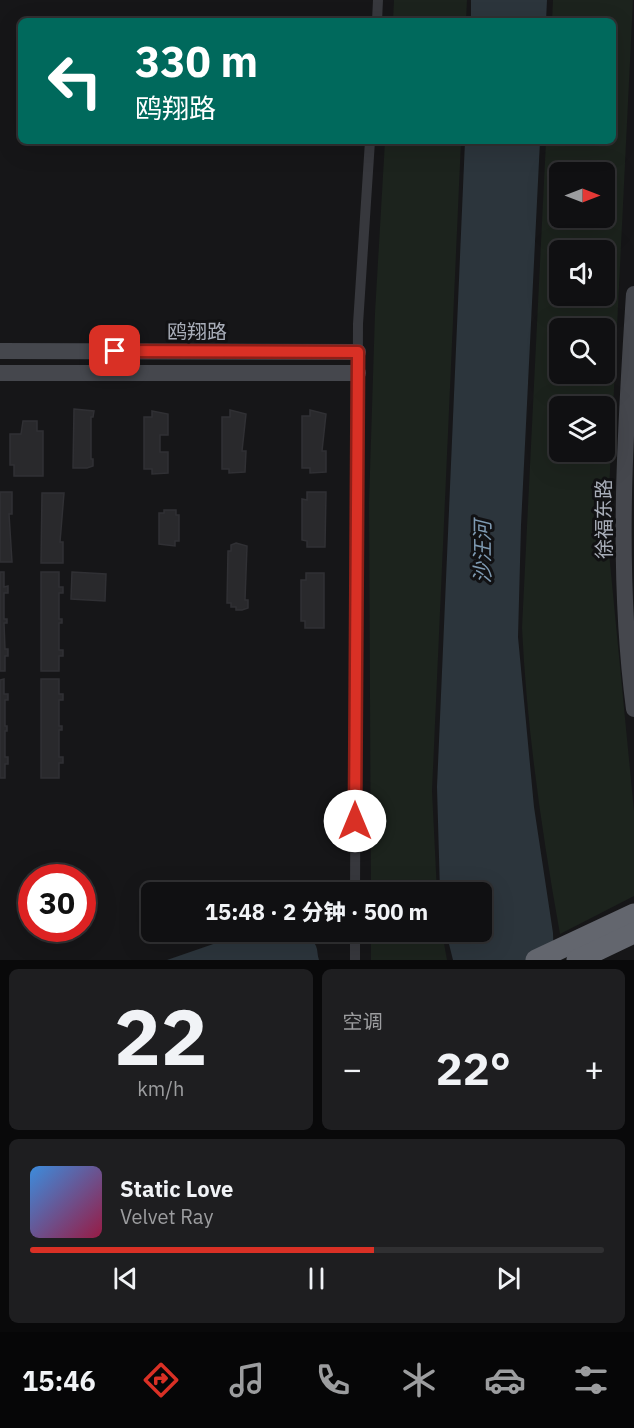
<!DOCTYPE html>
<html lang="zh">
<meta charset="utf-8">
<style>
body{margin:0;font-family:"IBM Plex Sans","Noto Sans SC",sans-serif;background:#1e1e20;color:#f1f3f6;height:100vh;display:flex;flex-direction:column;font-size:22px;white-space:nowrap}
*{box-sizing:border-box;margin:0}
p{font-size:20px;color:#9c9d9f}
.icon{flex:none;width:33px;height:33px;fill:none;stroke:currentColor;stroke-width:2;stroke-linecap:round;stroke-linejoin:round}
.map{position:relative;height:960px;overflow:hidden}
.details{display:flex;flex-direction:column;gap:9px;padding:9px;background:#09090a;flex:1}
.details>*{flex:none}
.guide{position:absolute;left:18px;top:18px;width:598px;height:126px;border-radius:9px;box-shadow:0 6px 24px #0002,0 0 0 2px #303032;background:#00695c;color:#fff;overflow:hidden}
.needle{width:39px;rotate:90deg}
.controls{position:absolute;left:549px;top:162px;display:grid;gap:12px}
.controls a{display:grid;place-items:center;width:66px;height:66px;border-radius:9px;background:#101012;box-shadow:0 6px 24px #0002,0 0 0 2px #303032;font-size:30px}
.speed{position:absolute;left:18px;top:864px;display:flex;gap:12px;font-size:30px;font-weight:700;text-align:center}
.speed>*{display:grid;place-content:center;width:78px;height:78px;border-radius:50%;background:#101012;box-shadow:0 6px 24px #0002,0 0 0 2px #303032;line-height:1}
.speed .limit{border:9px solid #d22;background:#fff;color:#111}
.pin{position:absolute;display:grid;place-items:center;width:51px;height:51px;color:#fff;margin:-26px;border-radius:12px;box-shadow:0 3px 9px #0006}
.me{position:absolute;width:66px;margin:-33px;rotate:0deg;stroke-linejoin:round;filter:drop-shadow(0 0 4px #0008)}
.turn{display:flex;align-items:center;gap:21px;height:126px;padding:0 18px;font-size:27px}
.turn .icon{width:78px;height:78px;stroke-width:2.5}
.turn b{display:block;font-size:42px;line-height:51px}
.big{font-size:45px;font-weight:800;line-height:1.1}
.details .card{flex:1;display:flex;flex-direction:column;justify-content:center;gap:9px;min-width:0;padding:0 21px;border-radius:9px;background:#1e1e20}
.details .dial{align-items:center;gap:0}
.dial b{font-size:78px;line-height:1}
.song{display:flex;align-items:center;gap:18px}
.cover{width:72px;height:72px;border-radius:9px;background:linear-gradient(135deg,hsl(210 70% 55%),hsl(340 70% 35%))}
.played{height:6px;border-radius:3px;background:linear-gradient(90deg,#d93025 60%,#303032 60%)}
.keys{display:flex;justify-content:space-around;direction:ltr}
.heat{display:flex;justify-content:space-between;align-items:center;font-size:33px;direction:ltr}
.details .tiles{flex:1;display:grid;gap:9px;grid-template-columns:1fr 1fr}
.card:last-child{grid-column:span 2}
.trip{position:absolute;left:141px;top:882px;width:351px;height:60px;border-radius:9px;background:#101012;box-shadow:0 6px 24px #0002,0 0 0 2px #303032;font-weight:800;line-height:60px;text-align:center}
.tab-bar{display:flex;height:96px;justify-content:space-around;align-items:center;background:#060607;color:#9c9d9f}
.tab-bar .icon{width:42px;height:42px}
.tab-bar .active{color:#d93025}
.tab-bar b{font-size:27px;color:#f1f3f6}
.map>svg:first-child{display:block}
.green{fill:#1c231d;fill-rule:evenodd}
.water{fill:#2c353c}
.building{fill:#29292c;stroke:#303034;stroke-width:1.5}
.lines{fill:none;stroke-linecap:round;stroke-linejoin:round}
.street{stroke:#37383d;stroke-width:10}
.secondary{stroke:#45474d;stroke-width:16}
.highway{stroke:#63666e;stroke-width:21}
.route-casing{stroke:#8d1f18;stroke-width:15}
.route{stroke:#d93025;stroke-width:10}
.labels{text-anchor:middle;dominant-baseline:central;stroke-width:6;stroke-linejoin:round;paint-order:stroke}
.street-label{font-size:20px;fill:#a8adb8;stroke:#111113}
.water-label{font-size:21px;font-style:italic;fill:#7f9bb3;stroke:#111113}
</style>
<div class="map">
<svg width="634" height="960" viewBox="0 0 634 960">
<rect width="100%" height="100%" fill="#161618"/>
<g class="green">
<polygon points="394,0 467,0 466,21 393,21"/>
<path d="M553 0H633L607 532 634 811V896L560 934C542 833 527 731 522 628L546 141H614V21H552ZM560 172H604V218H560ZM560 250H604V296H560ZM560 328H604V374H560ZM560 406H604V452H560Z"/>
<polygon points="385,141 461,141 432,791 437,892 371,892 369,503 375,313"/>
<polygon points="371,932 442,932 447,960 371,960"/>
</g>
<g class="water">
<polygon points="471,0 547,0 546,21 471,21"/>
<polygon points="465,141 540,141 521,525 518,637 534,807 553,933 554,960 453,960 446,932 482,932 482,892 440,892 437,787"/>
<path d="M248 932C267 931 307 924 316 946 318 950 317 955 319 960H167Z"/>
</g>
<g class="building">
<polygon points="74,409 94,411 93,417 91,417 91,459 93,459 93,466 87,468 73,468"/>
<polygon points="230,410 246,414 242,451 246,451 245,472 229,473 229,469 222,469 222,417 230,417"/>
<polygon points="310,410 326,414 322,451 326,451 326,472 310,473 310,468 302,468 302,416 310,416"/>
<polygon points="152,411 168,414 168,435 160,435 160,452 168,452 168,473 152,474 152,469 144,469 144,417 152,417"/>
<polygon points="23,421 37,421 37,431 43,431 43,476 14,476 14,465 10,465 10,434 21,434"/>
<polygon points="0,492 12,492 12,514 9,514 12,562 0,562"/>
<polygon points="307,492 326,492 325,547 307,547 307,541 302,540 302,499 307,500"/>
<polygon points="42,493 64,493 60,542 63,542 63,563 41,563"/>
<polygon points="164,510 176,510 176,515 179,515 179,541 175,541 175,546 159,544 159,513 164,513"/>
<polygon points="236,543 247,546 245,600 248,600 248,608 242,610 236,610 236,607 231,607 231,603 227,603 228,551 231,551 231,545"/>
<polygon points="0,572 4,572 4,587 8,586 8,593 4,593 4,619 7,619 7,623 4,623 5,649 8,649 8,656 5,656 5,671 0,671"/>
<polygon points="41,572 59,572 59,587 63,587 63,593 59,593 59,619 62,619 62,623 59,623 59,650 63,650 63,656 59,656 59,671 41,671"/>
<polygon points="72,572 106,574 105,601 71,599"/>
<polygon points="306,573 324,573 324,628 305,628 305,621 301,621 301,580 306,580"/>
<polygon points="4,679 4,694 8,694 8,700 5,700 5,726 7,726 7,731 5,731 5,757 8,757 8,764 5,764 5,778 0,778 0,680"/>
<polygon points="41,679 59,679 59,694 63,694 63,700 59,700 59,726 62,726 62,730 59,730 59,757 63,757 63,763 59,763 59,778 41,778"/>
</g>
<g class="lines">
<g class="street">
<polyline points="377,21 378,0"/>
<polyline points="355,892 358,324 370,141"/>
<polyline points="355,960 355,932"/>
</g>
<g class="secondary">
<path d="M634 294C625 432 616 571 634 709"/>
<polyline points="0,351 358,352"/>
<polyline points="0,373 358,373"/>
</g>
<g class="highway">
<polyline points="536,960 634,914"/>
<polyline points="577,960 634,933"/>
</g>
</g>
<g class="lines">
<g class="route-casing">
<polyline id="route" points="115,351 358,352 355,821"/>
</g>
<use href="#route" class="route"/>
</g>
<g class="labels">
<g class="street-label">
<text x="197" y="331">鸥翔路</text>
<text transform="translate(603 519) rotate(-90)">徐福东路</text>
</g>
<g class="water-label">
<text transform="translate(482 552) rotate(-90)">沙汪河</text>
</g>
</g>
</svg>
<div class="controls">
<a><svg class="needle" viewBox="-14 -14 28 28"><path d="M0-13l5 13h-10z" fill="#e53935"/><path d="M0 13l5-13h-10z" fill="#9c9d9f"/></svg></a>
<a><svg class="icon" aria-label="sound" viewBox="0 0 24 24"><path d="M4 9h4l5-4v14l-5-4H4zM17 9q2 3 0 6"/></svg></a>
<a><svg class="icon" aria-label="search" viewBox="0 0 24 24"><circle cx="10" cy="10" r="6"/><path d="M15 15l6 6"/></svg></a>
<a><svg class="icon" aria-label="layers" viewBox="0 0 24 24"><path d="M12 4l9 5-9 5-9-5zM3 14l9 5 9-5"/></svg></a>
</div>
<div class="speed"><div class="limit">30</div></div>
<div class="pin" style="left:115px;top:351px;background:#d93025"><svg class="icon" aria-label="arrive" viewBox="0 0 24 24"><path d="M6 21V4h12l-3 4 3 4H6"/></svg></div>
<svg class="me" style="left:355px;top:821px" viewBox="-20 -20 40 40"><circle r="19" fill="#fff"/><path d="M0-13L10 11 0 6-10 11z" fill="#d93025"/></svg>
<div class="trip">15:48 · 2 分钟 · 500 m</div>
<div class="guide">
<div class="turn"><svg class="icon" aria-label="left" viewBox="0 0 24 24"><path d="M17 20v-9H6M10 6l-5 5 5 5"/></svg><div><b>330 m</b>鸥翔路</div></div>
</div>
</div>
<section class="details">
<div class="tiles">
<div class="card dial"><b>22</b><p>km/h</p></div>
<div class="card"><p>空调</p>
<div class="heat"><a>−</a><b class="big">22°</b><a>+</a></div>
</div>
<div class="card">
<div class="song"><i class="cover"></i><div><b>Static Love</b><p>Velvet Ray</p></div></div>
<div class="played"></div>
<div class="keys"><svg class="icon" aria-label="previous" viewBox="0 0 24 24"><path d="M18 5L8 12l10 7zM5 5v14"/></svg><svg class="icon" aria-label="pause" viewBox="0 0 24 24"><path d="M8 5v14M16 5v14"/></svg><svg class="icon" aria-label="next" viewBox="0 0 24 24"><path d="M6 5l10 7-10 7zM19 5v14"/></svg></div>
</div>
</div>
</section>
<nav class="tab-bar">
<b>15:46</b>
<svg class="icon active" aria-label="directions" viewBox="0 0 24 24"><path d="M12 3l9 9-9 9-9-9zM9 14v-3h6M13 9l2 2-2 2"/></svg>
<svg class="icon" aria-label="music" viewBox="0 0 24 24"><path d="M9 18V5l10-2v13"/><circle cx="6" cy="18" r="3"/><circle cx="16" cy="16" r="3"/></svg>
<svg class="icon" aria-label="phone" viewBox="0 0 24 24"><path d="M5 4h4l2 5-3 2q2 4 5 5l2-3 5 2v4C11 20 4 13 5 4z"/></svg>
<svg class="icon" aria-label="climate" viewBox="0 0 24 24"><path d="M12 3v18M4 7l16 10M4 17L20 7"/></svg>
<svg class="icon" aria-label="car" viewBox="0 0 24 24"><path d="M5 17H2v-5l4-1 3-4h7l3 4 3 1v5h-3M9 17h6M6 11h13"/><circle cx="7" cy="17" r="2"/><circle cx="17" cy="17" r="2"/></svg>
<svg class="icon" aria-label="filters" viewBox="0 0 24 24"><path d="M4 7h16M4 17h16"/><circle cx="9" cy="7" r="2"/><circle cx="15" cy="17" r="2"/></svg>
</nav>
